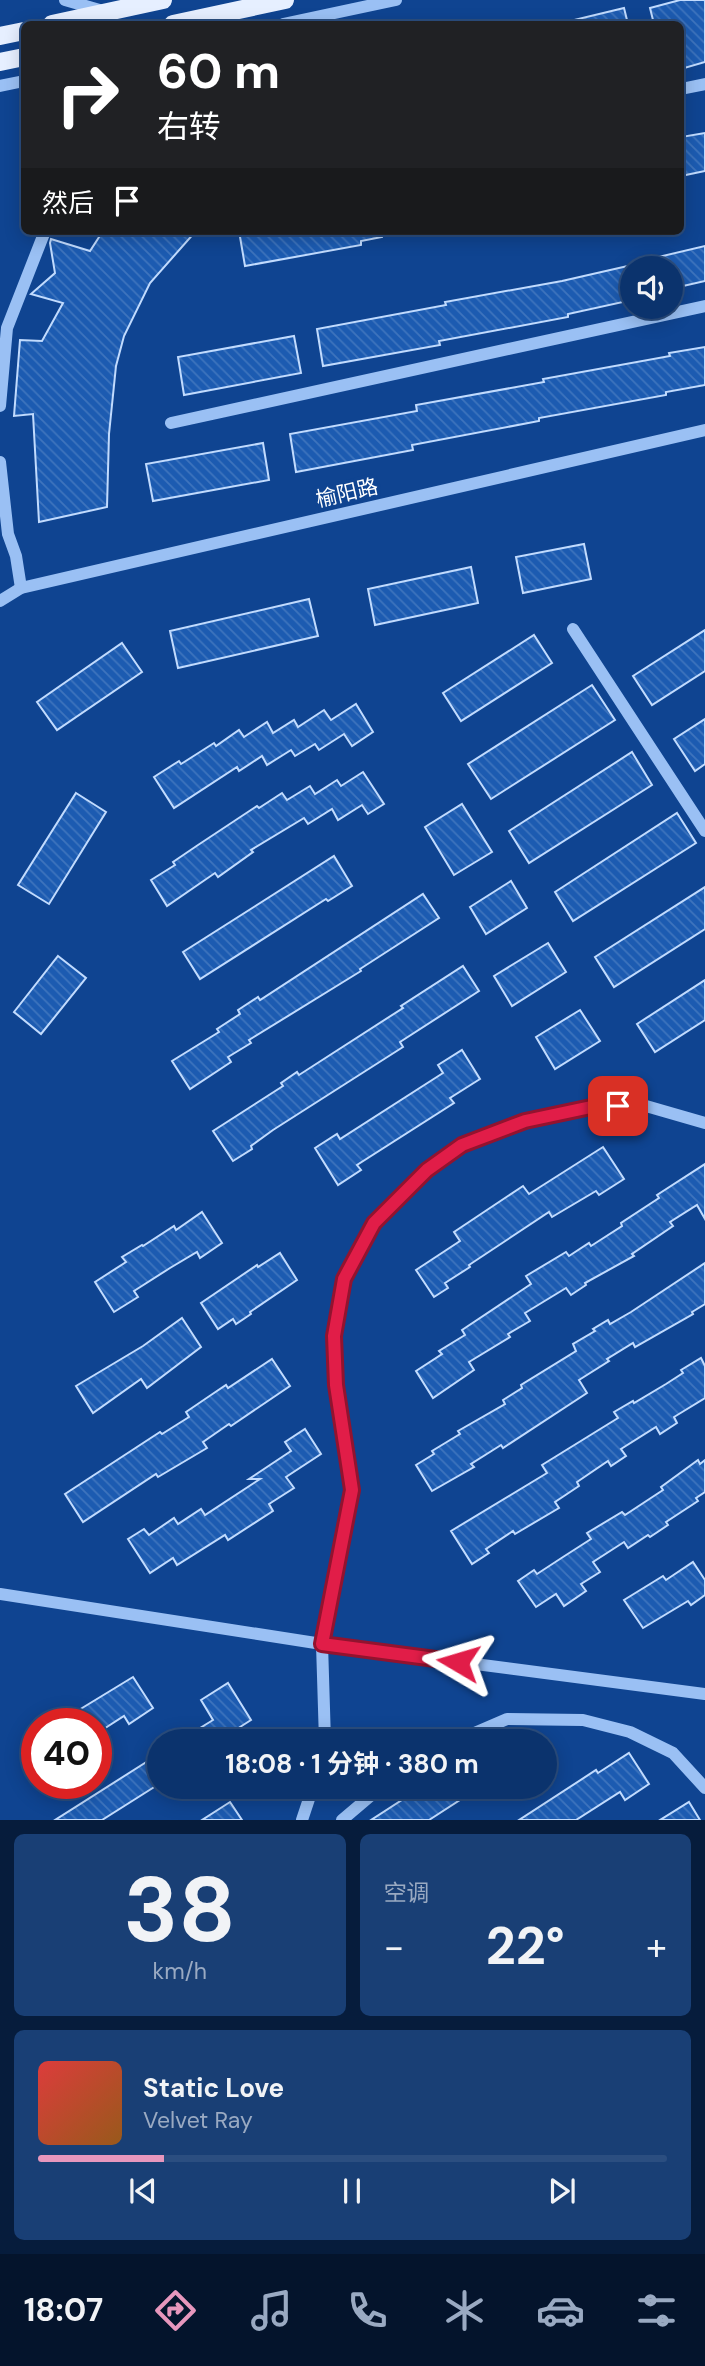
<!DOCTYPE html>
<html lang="zh">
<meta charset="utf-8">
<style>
body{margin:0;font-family:"DM Sans","Noto Sans SC",sans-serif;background:#193f75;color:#f1f3f6;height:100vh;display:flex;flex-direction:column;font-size:26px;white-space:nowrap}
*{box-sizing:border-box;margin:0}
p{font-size:23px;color:#9aaac2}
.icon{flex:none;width:38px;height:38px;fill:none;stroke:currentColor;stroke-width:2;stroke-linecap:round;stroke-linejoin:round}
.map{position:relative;height:1820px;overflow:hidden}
.drawer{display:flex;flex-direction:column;gap:14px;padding:14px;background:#061c3c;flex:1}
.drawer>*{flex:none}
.guide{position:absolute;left:21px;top:21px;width:663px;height:214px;border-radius:10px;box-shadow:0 4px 18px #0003,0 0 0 2px #2b4e80;background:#202124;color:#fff;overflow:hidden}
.buttons{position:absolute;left:620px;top:256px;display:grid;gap:14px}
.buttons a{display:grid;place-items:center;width:63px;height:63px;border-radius:50%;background:#0b336d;box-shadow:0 4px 18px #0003,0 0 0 2px #2b4e80;font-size:35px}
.speed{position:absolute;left:21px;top:1708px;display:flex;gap:14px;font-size:35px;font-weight:700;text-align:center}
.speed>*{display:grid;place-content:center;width:91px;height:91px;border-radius:50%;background:#0b336d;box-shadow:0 4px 18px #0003,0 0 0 2px #2b4e80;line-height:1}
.speed .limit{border:10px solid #d22;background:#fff;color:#111}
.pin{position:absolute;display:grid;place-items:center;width:60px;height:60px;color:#fff;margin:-30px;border-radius:14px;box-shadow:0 4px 10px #0006}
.me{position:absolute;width:77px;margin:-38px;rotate:277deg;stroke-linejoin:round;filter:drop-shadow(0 0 5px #0008)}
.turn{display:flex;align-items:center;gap:24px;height:147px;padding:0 21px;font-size:32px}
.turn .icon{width:91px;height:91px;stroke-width:2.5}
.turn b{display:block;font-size:49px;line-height:60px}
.then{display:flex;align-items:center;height:66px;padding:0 21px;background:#0003;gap:14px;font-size:26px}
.big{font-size:52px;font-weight:700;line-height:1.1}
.drawer .widget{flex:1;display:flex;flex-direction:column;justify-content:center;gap:10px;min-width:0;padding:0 24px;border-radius:10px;background:#193f75}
.drawer .dial{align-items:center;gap:0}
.dial b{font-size:91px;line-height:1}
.song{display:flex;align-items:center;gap:21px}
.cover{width:84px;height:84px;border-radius:10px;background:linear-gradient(135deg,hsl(0 70% 55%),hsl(30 70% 35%))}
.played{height:7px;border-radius:4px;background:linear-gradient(90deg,#e797bd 20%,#2b4e80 20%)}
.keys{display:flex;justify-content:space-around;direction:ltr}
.heat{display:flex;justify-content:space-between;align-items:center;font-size:38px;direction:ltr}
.drawer .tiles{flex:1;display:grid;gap:14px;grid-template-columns:1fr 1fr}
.widget:last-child{grid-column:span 2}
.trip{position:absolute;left:147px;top:1729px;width:410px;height:70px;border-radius:35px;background:#0b336d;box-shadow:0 4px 18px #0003,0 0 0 2px #2b4e80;font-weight:700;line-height:70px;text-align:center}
.menu{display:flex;height:112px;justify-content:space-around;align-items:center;background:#04142c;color:#9aaac2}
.menu .icon{width:49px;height:49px}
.menu .active{color:#e797bd}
.menu b{font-size:32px;color:#f1f3f6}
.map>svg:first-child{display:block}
.building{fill:url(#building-back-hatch);stroke:#c1dbfe;stroke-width:2}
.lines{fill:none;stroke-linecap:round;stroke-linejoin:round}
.minor{stroke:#9ac0f4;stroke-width:12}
.major{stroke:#e6efff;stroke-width:18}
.route-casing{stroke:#92132f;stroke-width:18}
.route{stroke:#e11d48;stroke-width:12}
.labels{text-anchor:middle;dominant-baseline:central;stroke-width:7;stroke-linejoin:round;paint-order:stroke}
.street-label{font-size:21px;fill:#fff;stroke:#0f4491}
</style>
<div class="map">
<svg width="705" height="1820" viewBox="0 0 705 1820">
<defs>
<pattern id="building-back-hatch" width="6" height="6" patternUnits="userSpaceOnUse" patternTransform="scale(1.75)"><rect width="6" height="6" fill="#1c5bb1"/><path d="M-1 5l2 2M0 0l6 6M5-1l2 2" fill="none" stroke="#3e74bd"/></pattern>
</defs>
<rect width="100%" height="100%" fill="#0f4491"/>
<g class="building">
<polygon points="680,0 705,0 705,62 681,69 681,24 654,24 650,8"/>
<polygon points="624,8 628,24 574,24 574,20"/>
<polygon points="705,133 705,171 681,176 681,137"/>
<polygon points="103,231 196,231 150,283 124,336 116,366 109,434 107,507 39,522 33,414 14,416 20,340 42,341 63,303 31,294 55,273 50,243 51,239 90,251"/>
<polygon points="239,231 382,231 382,237 361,241 361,245 245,266"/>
<polygon points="705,246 705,281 670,289 670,268 634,268 633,263"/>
<polygon points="632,265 632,300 568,314 568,317 439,341 440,345 323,366 317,329 446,305 445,302 562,281"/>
<polygon points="294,336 301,373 184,395 178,357"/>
<polygon points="705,347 705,385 666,392 666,395 539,418 539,421 412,445 413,450 296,472 290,434 417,411 416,405 544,382 543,379 670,356 669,353"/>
<polygon points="263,443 269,480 153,501 146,464"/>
<polygon points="584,544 591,579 523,593 516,557"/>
<polygon points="471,567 478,603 375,625 368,589"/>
<polygon points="309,599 318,636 178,668 170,631"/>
<polygon points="705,630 705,671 652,705 633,676"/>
<polygon points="534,635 552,663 461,721 443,693"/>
<polygon points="122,643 142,672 57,730 37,702"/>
<polygon points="592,685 615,720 491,799 468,764"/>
<polygon points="356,704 373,732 352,746 344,734 319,750 315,744 295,756 291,750 267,765 262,756 239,771 237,767 174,808 154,777 179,761 181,764 214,743 216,746 239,730 244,737 267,722 273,733 294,720 298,727 324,710 331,720"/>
<polygon points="705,719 705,764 695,771 674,739"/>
<polygon points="632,752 652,785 529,863 509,831"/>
<polygon points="363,772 384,804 368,814 362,805 338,820 332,809 308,824 304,818 251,850 253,852 218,877 215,873 167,906 151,880 175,865 173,862 198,845 257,806 259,808 282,793 287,800 310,786 315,794 337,780 341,786"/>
<polygon points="76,793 106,812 49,904 18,885"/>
<polygon points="462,804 492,852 454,875 425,827"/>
<polygon points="677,813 696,843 573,921 555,892"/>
<polygon points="334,856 352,886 328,901 326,899 200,979 183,952"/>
<polygon points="511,881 527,908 486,934 470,907"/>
<polygon points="705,887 705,929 614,987 595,957"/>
<polygon points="423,894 439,918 360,969 361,971 249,1040 251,1043 228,1057 231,1062 190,1089 172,1061 219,1032 217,1029 240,1014 238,1010 258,997 260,1000"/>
<polygon points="548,943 566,972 512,1006 494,976"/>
<polygon points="58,956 86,978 41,1034 14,1012"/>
<polygon points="463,966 479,991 400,1042 403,1047 273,1130 251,1146 252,1149 233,1161 213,1131 283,1086 281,1083 297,1072 299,1075 403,1008 401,1006"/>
<polygon points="705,980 705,1020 655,1052 637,1024"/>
<polygon points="580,1010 600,1041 555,1069 536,1037"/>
<polygon points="462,1050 480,1079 450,1098 454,1103 357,1165 361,1170 338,1185 315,1148 337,1134 340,1139 443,1073 438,1065"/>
<polygon points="603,1147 624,1179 599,1195 596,1191 552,1217 549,1212 469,1265 470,1267 445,1283 448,1288 434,1297 416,1270 460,1241 454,1232 523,1186 529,1194"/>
<polygon points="705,1164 705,1219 697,1205 670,1222 673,1226 632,1254 634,1256 585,1283 586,1285 571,1295 566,1288 525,1313 530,1321 508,1334 510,1337 469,1362 474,1370 433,1398 416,1371 442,1354 439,1351 465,1335 462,1330 531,1284 526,1276 566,1252 569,1256 589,1243 591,1246 622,1226 621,1223 659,1198 657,1195"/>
<polygon points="202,1212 222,1243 200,1258 197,1252 170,1268 134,1291 138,1297 114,1312 95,1282 126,1262 122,1257 142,1245 143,1246 174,1226 176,1230"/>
<polygon points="280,1253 297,1280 250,1312 251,1314 236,1324 233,1319 218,1329 201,1303 257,1265 258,1267"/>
<polygon points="705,1263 705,1304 692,1312 693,1314 635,1347 633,1343 607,1359 609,1361 579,1380 587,1393 503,1448 501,1445 471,1464 474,1467 432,1491 416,1465 434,1454 432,1451 460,1434 458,1431 505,1404 503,1400 522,1388 521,1385 576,1351 573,1344 595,1331 593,1329 608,1320 610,1324 631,1312"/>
<polygon points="182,1318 201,1347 147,1388 141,1379 93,1413 76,1386 143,1346"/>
<polygon points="701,1358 705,1366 705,1398 674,1417 677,1423 660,1434 656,1427 621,1449 626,1456 611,1466 608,1461 577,1482 579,1486 555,1502 559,1508 515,1534 513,1531 486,1549 489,1553 472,1564 451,1531 547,1473 542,1465 618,1418 614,1412 633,1401 634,1403 666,1384 683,1373 681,1370"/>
<polygon points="272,1359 290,1386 231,1426 229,1424 203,1442 207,1448 158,1477 156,1474 83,1522 65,1494 160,1432 162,1434 189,1417 186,1412 211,1395 226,1385 228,1388"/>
<polygon points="305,1429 321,1454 286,1477 294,1488 269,1504 273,1511 228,1540 225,1535 177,1565 173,1558 150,1573 128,1539 144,1529 149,1535 174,1518 178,1524 201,1509 205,1515 260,1479 249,1479 291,1451 285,1442"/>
<polygon points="698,1460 700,1464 705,1460 705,1492 696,1498 698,1501 666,1522 668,1525 650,1537 648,1535 628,1548 624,1542 593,1562 600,1572 581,1584 586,1591 564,1606 556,1594 536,1607 518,1581 534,1570 537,1574 563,1557 591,1539 587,1533 622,1512 625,1515 663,1490 661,1487"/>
<polygon points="693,1562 705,1580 705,1595 691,1605 688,1601 643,1628 624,1600 663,1576 666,1580"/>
<polygon points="133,1677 153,1708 129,1724 124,1716 96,1734 96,1724 56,1724"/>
<polygon points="228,1683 251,1720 218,1741 179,1741 213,1720 201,1700"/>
<polygon points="629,1753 649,1784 625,1800 620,1792 576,1820 519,1820 596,1770 598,1773"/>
<polygon points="159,1754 159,1784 102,1820 55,1820"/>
<polygon points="422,1787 480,1787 429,1820 371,1820"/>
<polygon points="230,1802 242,1820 202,1820"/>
<polygon points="689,1802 700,1820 660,1820"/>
</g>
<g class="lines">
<g class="minor">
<polyline points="65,0 103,11"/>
<polyline points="283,24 396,0"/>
<polyline points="0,86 24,81"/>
<polyline points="681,89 705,84"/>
<polyline points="0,406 7,328 45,231"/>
<polyline points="171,423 705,306"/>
<polyline points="0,462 8,534 16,556 21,588"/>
<polyline points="0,601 21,588 705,430"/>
<polyline points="573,629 705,831"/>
<polyline points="0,1594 322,1644 705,1694"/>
<polyline points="325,1741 322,1644 352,1490 336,1385 334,1336 344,1279 374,1223 427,1170 462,1145 525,1121 591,1107 646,1106 705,1123"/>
<polyline points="456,1741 507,1719 583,1720 630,1732 673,1753 705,1788"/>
<polyline points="302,1820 313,1787"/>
<polyline points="342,1820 381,1787"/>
</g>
<g class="major">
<polyline points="52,24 163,0"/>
<polyline points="173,24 285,0"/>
<polyline points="0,36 24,31"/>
<polyline points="0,62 24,57"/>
</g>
</g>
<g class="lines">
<g class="route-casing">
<polyline id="route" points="458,1662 322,1644 352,1490 336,1385 334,1336 344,1279 374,1223 427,1170 462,1145 525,1121 591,1107 618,1106"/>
</g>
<use href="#route" class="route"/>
</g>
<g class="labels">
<g class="street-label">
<text transform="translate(347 493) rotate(-13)">榆阳路</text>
</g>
</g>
</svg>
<div class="buttons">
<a><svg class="icon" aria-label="sound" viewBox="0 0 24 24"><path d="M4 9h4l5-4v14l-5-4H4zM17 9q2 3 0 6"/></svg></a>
</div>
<div class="speed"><div class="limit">40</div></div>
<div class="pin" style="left:618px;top:1106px;background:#d93025"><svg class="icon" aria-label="arrive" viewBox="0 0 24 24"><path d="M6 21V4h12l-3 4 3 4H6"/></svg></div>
<svg class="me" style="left:458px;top:1662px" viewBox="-20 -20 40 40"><path d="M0-17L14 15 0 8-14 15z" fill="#e11d48" stroke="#fff" stroke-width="4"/></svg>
<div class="trip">18:08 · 1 分钟 · 380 m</div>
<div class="guide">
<div class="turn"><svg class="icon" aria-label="right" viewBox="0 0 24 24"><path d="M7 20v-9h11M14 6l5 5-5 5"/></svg><div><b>60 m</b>右转</div></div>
<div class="then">然后<svg class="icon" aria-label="arrive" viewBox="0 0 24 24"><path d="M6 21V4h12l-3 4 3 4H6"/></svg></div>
</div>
</div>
<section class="drawer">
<div class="tiles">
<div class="widget dial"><b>38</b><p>km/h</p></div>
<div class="widget"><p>空调</p>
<div class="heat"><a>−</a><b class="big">22°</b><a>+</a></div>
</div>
<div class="widget">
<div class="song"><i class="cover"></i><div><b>Static Love</b><p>Velvet Ray</p></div></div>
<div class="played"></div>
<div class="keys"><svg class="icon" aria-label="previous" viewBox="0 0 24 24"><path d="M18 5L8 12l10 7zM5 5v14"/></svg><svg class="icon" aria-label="pause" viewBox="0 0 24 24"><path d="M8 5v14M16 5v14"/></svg><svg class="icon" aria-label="next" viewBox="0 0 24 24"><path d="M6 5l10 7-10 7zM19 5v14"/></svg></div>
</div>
</div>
</section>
<nav class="menu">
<b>18:07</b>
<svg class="icon active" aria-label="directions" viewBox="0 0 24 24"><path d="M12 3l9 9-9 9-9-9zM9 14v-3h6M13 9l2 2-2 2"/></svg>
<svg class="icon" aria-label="music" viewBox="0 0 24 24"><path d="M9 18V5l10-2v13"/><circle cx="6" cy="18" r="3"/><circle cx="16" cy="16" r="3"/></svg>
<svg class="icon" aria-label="phone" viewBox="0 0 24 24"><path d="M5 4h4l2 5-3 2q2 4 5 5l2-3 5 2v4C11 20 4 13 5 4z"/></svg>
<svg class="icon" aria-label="climate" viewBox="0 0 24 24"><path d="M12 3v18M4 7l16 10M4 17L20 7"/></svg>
<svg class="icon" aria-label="car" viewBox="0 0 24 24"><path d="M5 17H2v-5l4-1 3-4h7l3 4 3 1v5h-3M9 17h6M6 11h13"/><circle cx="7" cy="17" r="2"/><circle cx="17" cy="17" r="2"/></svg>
<svg class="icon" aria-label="filters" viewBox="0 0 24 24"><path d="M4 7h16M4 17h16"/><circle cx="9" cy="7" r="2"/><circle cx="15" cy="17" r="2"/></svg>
</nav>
